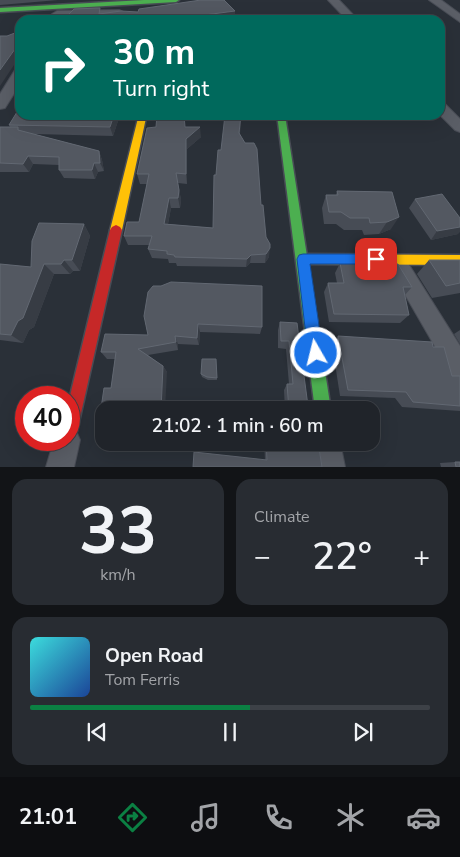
<!DOCTYPE html>
<meta charset="utf-8">
<style>
body{margin:0;font-family:"Nunito Sans",sans-serif;background:#282c32;color:#f1f3f6;height:100vh;display:flex;flex-direction:column;font-size:19px;white-space:nowrap}
*{box-sizing:border-box;margin:0}
p{font-size:16px;color:#a2a4a8}
.icon{flex:none;width:28px;height:28px;fill:none;stroke:currentColor;stroke-width:2;stroke-linecap:round;stroke-linejoin:round}
.map{position:relative;height:467px;overflow:hidden}
.details{display:flex;flex-direction:column;gap:12px;padding:12px;background:#121417;flex:1}
.details>*{flex:none}
.banner{position:absolute;left:15px;top:15px;width:430px;height:105px;border-radius:15px;box-shadow:0 5px 20px #0002,0 0 0 1px #3d4147;background:#00695c;color:#fff;overflow:hidden}
.speed{position:absolute;left:15px;top:386px;display:flex;gap:10px;font-size:25px;font-weight:700;text-align:center}
.speed>*{display:grid;place-content:center;width:65px;height:65px;border-radius:50%;background:#20242a;box-shadow:0 5px 20px #0002,0 0 0 1px #3d4147;line-height:1}
.speed .limit{border:8px solid #d22;background:#fff;color:#111}
.pin{position:absolute;display:grid;place-items:center;width:42px;height:42px;color:#fff;margin:-21px;border-radius:10px;box-shadow:0 2px 8px #0006}
.me{position:absolute;width:55px;margin:-28px;rotate:352deg;stroke-linejoin:round;filter:drop-shadow(0 0 4px #0008)}
.turn{display:flex;align-items:center;gap:18px;height:105px;padding:0 15px;font-size:22px}
.turn .icon{width:65px;height:65px;stroke-width:2.5}
.turn b{display:block;font-size:35px;line-height:42px}
.big{font-size:38px;font-weight:600;line-height:1.1}
.details .widget{flex:1;display:flex;flex-direction:column;justify-content:center;gap:8px;min-width:0;padding:0 18px;border-radius:15px;background:#282c32}
.details .dial{align-items:center;gap:0}
.dial b{font-size:65px;line-height:1}
.song{display:flex;align-items:center;gap:15px}
.cover{width:60px;height:60px;border-radius:8px;background:linear-gradient(135deg,hsl(180 70% 55%),hsl(220 70% 35%))}
.played{height:5px;border-radius:2px;background:linear-gradient(90deg,#0b8043 55%,#3d4147 55%)}
.keys{display:flex;justify-content:space-around;direction:ltr}
.heat{display:flex;justify-content:space-between;align-items:center;font-size:28px;direction:ltr}
.details .tiles{flex:1;display:grid;gap:12px;grid-template-columns:1fr 1fr}
.widget:last-child{grid-column:span 2}
.trip{position:absolute;left:95px;top:401px;width:285px;height:50px;border-radius:15px;background:#20242a;box-shadow:0 5px 20px #0002,0 0 0 1px #3d4147;font-weight:600;line-height:50px;text-align:center}
.dock{display:flex;height:80px;justify-content:space-around;align-items:center;background:#0d0e11;color:#a2a4a8}
.dock .icon{width:35px;height:35px}
.dock .selected{color:#0b8043}
.dock b{font-size:22px;color:#f1f3f6}
.map>svg:first-child{display:block}
.lines{fill:none;stroke-linecap:round;stroke-linejoin:round}
.street-casing{stroke:#484c55;stroke-width:2}
.fast-casing{stroke:#484c55;stroke-width:3}
.slow-casing{stroke:#484c55;stroke-width:3}
.jam-casing{stroke:#484c55;stroke-width:3}
.street{fill:#5a5e66;fill-rule:evenodd}
.fast{fill:#4caf50;fill-rule:evenodd}
.slow{fill:#ffc107;fill-rule:evenodd}
.jam{fill:#c62828;fill-rule:evenodd}
.wall{fill:#474c55}
.shaded-wall{fill:#373c44}
.building{fill:#535861;stroke:#626872}
.route{fill:#1a73e8;stroke:#114b97}
</style>
<div class="map">
<svg width="460" height="467" viewBox="0 0 460 467">
<rect width="100%" height="100%" fill="#2a3038"/>
<g class="lines">
<g class="street-casing">
<g id="street">
<polygon points="328,0 339,0 358,20 347,20"/>
<polygon points="429,0 441,0 460,14 460,22"/>
<polygon points="119,10 140,20 126,20 117,16 57,17 52,14 57,11"/>
<polygon points="20,69 20,84 5,108 0,109 0,94 15,70"/>
<polygon points="440,103 445,104 460,119 460,132 455,130 440,115"/>
<polygon points="399,257 406,260 460,346 460,380 452,376 392,272 389,266 392,260"/>
<polygon points="69,428 76,431 80,440 74,467 46,467 54,440 69,440"/>
<polygon points="314,442 340,442 345,467 317,467"/>
</g>
</g>
<g class="fast-casing">
<g id="fast">
<polygon points="144,0 179,0 176,2 0,12 0,8"/>
<polygon points="277,115 285,115 331,410 315,410"/>
</g>
</g>
<g class="slow-casing">
<g id="slow">
<polygon points="142,115 146,118 122,230 120,233 112,233 110,230 138,118"/>
<polygon points="303,254 460,255 460,265 303,264 299,263 297,259 299,255"/>
</g>
</g>
<g class="jam-casing">
<polygon id="jam" points="116,225 120,227 122,230 77,431 75,437 69,439 69,400 110,230 112,227"/>
</g>
<use href="#street" class="street"/>
<use href="#fast" class="fast"/>
<use href="#slow" class="slow"/>
<use href="#jam" class="jam"/>
</g>
<g class="wall">
<polygon points="0,0 58,0 0,5"/>
<polygon points="120,115 113,136 34,134 99,151 102,160 104,171 98,172 95,179 64,178 59,170 59,165 33,164 29,172 0,172 0,127 10,127 9,125"/>
<polygon points="241,115 240,134 261,205 269,257 265,263 250,263 246,267 177,266 176,263 169,263 168,259 152,258 148,249 150,245 128,245 124,236 139,222 147,184 140,184 137,174 156,127 186,127 201,137 187,149 187,184 178,183 181,200 180,208 171,208 168,224 213,228 216,175 221,150"/>
<polygon points="337,191 392,192 391,229 379,234 364,235 362,230 344,230 336,224 324,224 322,208 326,195 336,195"/>
<polygon points="415,199 458,234 431,240 409,208"/>
<polygon points="84,224 90,236 80,271 73,271 70,274 54,274 34,327 29,330 23,343 0,340 0,264 31,267"/>
<polygon points="429,260 460,260 460,293 432,298 417,274"/>
<polygon points="340,263 412,287 405,295 409,315 400,323 329,322 324,292 328,283 337,283 335,273"/>
<polygon points="144,316 262,327 260,334 200,332 199,345 178,344 178,350 148,355 163,366 167,372 104,410 104,425 99,422 111,388 115,359 107,359 101,352 148,335"/>
<polygon points="280,322 297,323 308,406 321,410 285,410 284,390 287,384 289,384 286,349 278,348 278,330"/>
<polygon points="460,330 460,344 454,334"/>
<polygon points="338,336 433,347 452,376 460,376 460,411 402,407 395,398 340,396 332,344"/>
<polygon points="216,359 217,380 208,380 202,377 201,374"/>
<polygon points="264,442 318,442 322,467 265,460"/>
<polygon points="455,462 460,467 441,467 440,463"/>
</g>
<g class="shaded-wall">
<polygon points="235,11 235,20 197,20 197,16"/>
<polygon points="20,42 20,56 0,86 0,70"/>
<polygon points="114,115 120,115 113,136 110,127"/>
<polygon points="241,115 241,124 238,143 239,133"/>
<polygon points="200,127 201,137 187,149 187,184 186,174 186,139"/>
<polygon points="99,151 102,160 104,171 100,163"/>
<polygon points="28,156 33,164 29,172 23,164"/>
<polygon points="94,163 98,172 95,179 92,170"/>
<polygon points="179,190 181,200 180,208 178,198"/>
<polygon points="169,198 171,208 166,233 164,224"/>
<polygon points="399,217 391,229 379,234 387,222"/>
<polygon points="84,224 90,236 80,271 72,260"/>
<polygon points="460,227 460,232 458,234 431,240 437,231"/>
<polygon points="270,248 269,257 265,263 266,254"/>
<polygon points="251,255 250,263 246,267 247,259"/>
<polygon points="64,260 73,271 70,274 61,264"/>
<polygon points="44,264 54,274 34,327 29,330 23,343 11,335"/>
<polygon points="198,324 200,332 199,345 197,338"/>
<polygon points="175,336 178,344 178,350 176,342"/>
<polygon points="163,366 167,372 165,410 161,410"/>
</g>
<g class="building">
<polygon points="201,0 224,0 235,11 197,16 199,20 63,20 74,9 100,8 99,14 121,11 138,12 139,9"/>
<polygon points="20,31 20,42 0,70 0,36 7,36"/>
<polygon points="20,67 20,76 17,76 17,70"/>
<polygon points="20,111 20,115 114,115 110,127 9,125 17,112"/>
<polygon points="157,115 184,115 185,127 200,127 186,139 186,174 176,173 179,190 178,198 169,198 164,224 213,228 214,175 216,175 218,150 221,150 225,115 241,115 239,133 245,143 254,143 257,149 261,205 263,205 266,237 270,244 270,248 266,254 251,255 247,259 175,257 174,255 167,254 167,251 148,249 152,236 124,236 127,222 139,222 149,174 137,174 147,128 156,127"/>
<polygon points="0,127 18,127 18,130 99,151 100,163 94,163 92,170 59,170 59,157 28,156 23,164 0,163"/>
<polygon points="337,191 392,192 399,217 387,222 370,223 369,218 350,218 341,212 329,212 326,195 338,195"/>
<polygon points="442,194 460,218 460,227 437,231 415,199"/>
<polygon points="39,223 84,224 72,260 64,260 61,264 44,264 23,318 18,321 11,335 0,334 0,264 31,267 32,241"/>
<polygon points="429,260 460,260 460,283 446,286"/>
<polygon points="340,263 398,264 412,287 403,287 409,315 334,314 328,283 344,283"/>
<polygon points="171,282 262,286 262,327 198,324 197,338 175,336 176,342 138,349 163,366 161,410 104,410 104,422 99,422 104,388 111,388 116,352 101,352 105,334 148,335 144,316 148,292 153,286 161,286"/>
<polygon points="280,322 297,323 308,406 321,408 321,410 289,410 287,384 293,384 289,341 281,341"/>
<polygon points="338,336 432,342 433,347 444,347 452,376 460,376 460,406 413,402 406,392 348,390"/>
<polygon points="202,359 216,359 217,378 207,377 201,374"/>
<polygon points="266,442 318,442 322,467 193,467 194,452 267,460"/>
<polygon points="455,462 460,462 460,467 456,467"/>
</g>
<polygon class="route" points="303,254 376,254 380,255 382,259 380,263 376,264 310,264 323,353 320,358 316,360 311,358 308,353 297,259 299,255"/>
</svg>
<div class="speed"><div class="limit">40</div></div>
<div class="pin" style="left:376px;top:259px;background:#d93025"><svg class="icon" aria-label="arrive" viewBox="0 0 24 24"><path d="M6 21V4h12l-3 4 3 4H6"/></svg></div>
<svg class="me" style="left:316px;top:353px" viewBox="-20 -20 40 40"><circle r="17" fill="#1a73e8" stroke="#fff" stroke-width="3"/><path d="M0-11L8 9 0 5-8 9z" fill="#fff"/></svg>
<div class="trip">21:02 · 1 min · 60 m</div>
<div class="banner">
<div class="turn"><svg class="icon" aria-label="right" viewBox="0 0 24 24"><path d="M7 20v-9h11M14 6l5 5-5 5"/></svg><div><b>30 m</b>Turn right</div></div>
</div>
</div>
<section class="details">
<div class="tiles">
<div class="widget dial"><b>33</b><p>km/h</p></div>
<div class="widget"><p>Climate</p>
<div class="heat"><a>−</a><b class="big">22°</b><a>+</a></div>
</div>
<div class="widget">
<div class="song"><i class="cover"></i><div><b>Open Road</b><p>Tom Ferris</p></div></div>
<div class="played"></div>
<div class="keys"><svg class="icon" aria-label="previous" viewBox="0 0 24 24"><path d="M18 5L8 12l10 7zM5 5v14"/></svg><svg class="icon" aria-label="pause" viewBox="0 0 24 24"><path d="M8 5v14M16 5v14"/></svg><svg class="icon" aria-label="next" viewBox="0 0 24 24"><path d="M6 5l10 7-10 7zM19 5v14"/></svg></div>
</div>
</div>
</section>
<nav class="dock">
<b>21:01</b>
<svg class="icon selected" aria-label="directions" viewBox="0 0 24 24"><path d="M12 3l9 9-9 9-9-9zM9 14v-3h6M13 9l2 2-2 2"/></svg>
<svg class="icon" aria-label="music" viewBox="0 0 24 24"><path d="M9 18V5l10-2v13"/><circle cx="6" cy="18" r="3"/><circle cx="16" cy="16" r="3"/></svg>
<svg class="icon" aria-label="phone" viewBox="0 0 24 24"><path d="M5 4h4l2 5-3 2q2 4 5 5l2-3 5 2v4C11 20 4 13 5 4z"/></svg>
<svg class="icon" aria-label="climate" viewBox="0 0 24 24"><path d="M12 3v18M4 7l16 10M4 17L20 7"/></svg>
<svg class="icon" aria-label="car" viewBox="0 0 24 24"><path d="M5 17H2v-5l4-1 3-4h7l3 4 3 1v5h-3M9 17h6M6 11h13"/><circle cx="7" cy="17" r="2"/><circle cx="17" cy="17" r="2"/></svg>
</nav>
